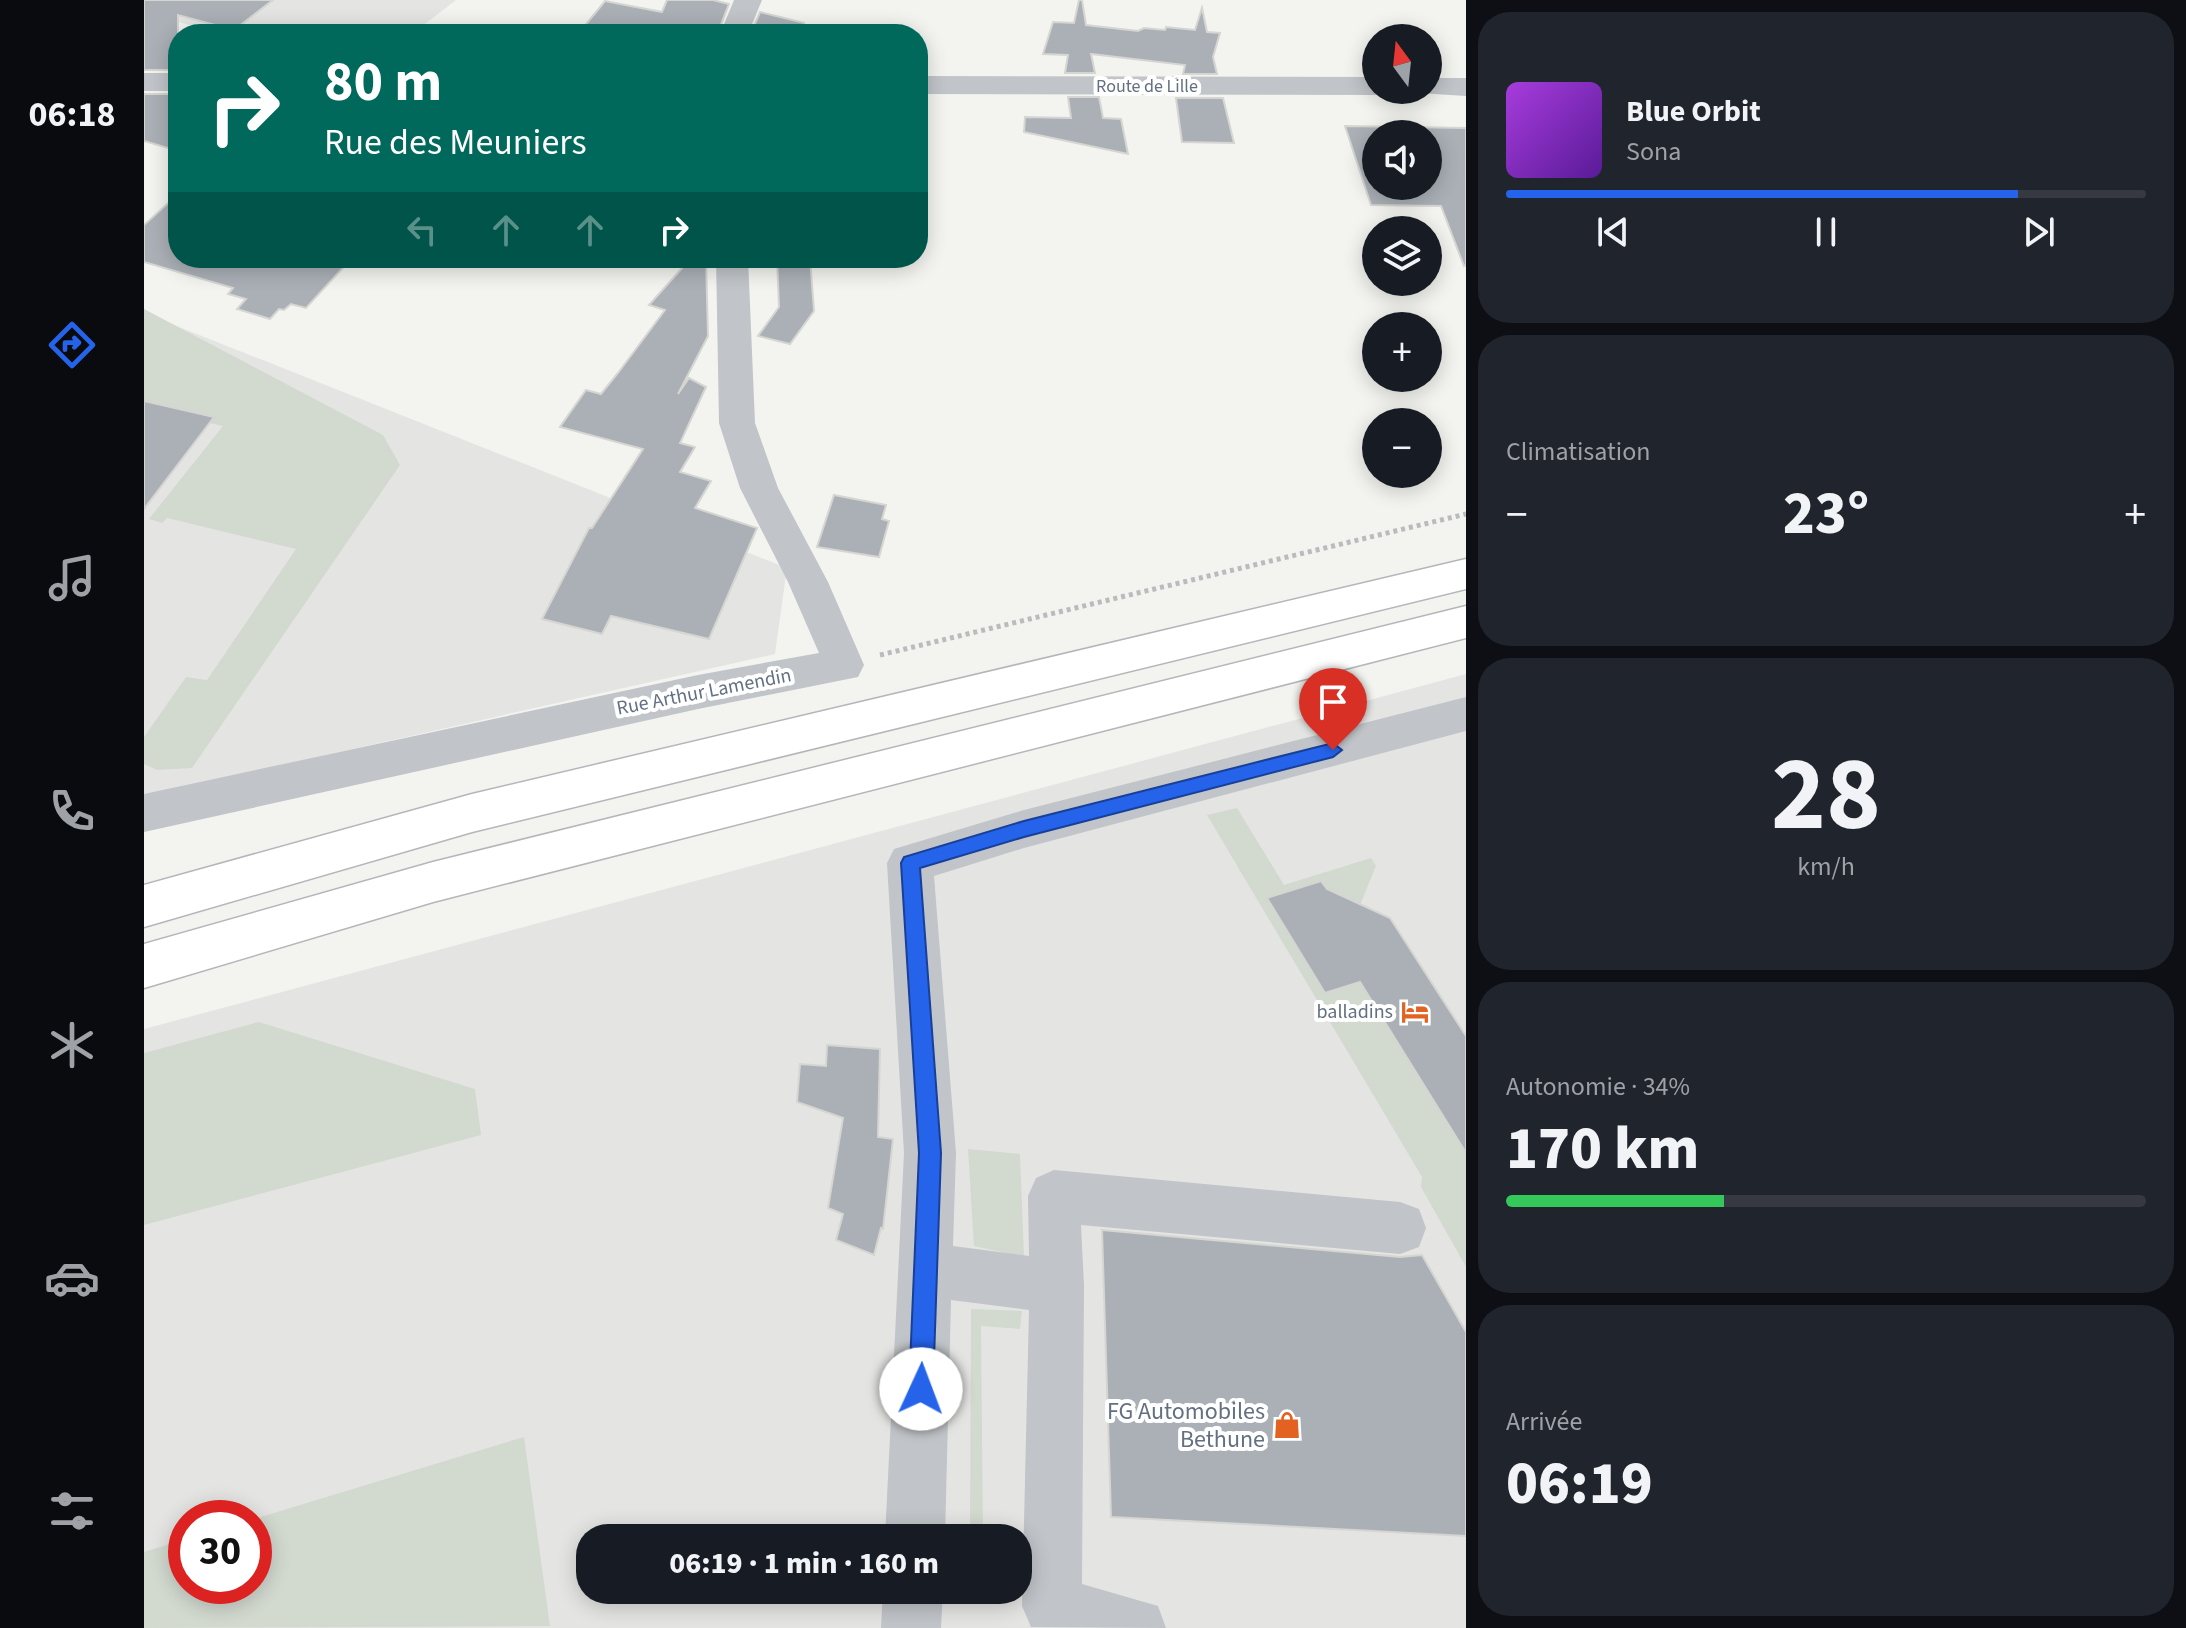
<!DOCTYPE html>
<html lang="fr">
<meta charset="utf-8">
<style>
body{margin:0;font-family:"Source Sans 3",sans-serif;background:#20242c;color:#f1f3f6;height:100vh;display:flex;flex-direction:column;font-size:30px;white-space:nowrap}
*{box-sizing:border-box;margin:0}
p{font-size:26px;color:#9ea1a6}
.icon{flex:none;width:44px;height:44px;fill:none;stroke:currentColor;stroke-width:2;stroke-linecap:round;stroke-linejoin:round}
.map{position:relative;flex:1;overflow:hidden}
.details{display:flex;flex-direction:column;gap:12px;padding:12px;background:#0d0f14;width:720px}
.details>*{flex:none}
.top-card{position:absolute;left:24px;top:24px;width:760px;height:244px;border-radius:32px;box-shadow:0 4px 20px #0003;background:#00695c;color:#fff;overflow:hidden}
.needle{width:52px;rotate:345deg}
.fabs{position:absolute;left:1218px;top:24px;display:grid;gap:16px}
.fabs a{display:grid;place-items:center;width:80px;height:80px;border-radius:50%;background:#171b24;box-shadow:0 4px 20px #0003;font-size:40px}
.speed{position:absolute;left:24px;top:1500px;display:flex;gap:16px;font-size:40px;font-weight:700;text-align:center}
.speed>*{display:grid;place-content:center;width:104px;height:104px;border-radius:50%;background:#171b24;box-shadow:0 4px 20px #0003;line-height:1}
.speed .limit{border:12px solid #d22;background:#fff;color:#111}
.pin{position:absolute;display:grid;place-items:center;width:68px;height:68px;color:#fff;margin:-82px -34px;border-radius:50% 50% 50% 0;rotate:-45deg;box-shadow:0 0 8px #0007}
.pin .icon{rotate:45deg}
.me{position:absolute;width:88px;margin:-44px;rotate:2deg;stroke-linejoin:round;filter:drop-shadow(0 0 6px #0008)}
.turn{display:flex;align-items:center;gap:28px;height:168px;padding:0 24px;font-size:36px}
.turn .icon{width:104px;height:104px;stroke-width:2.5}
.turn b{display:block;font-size:56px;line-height:68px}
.lanes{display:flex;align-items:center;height:76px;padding:0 24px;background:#0003;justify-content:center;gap:40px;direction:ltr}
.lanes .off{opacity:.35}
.big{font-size:60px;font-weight:800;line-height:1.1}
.details .card{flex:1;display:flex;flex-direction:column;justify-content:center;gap:12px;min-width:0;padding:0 28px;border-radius:32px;background:#20242c}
.details .dial{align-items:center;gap:0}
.dial b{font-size:104px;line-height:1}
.song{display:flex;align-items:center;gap:24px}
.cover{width:96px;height:96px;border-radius:12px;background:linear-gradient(135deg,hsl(280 70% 55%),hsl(270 70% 35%))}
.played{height:8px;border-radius:4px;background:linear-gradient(90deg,#2563eb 80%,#363941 80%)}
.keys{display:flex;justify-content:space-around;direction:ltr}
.heat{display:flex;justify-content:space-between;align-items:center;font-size:44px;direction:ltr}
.charge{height:12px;border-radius:6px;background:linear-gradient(90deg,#34c759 34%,#363941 0)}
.trip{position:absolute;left:432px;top:1524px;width:456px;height:80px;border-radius:32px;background:#171b24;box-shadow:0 4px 20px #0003;font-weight:800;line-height:80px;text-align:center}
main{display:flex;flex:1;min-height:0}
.menu{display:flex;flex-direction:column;width:144px;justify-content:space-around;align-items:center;background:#090b0e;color:#9ea1a6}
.menu .icon{width:56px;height:56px}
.menu .active{color:#2563eb}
.menu b{font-size:36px;color:#f1f3f6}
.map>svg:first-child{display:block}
.built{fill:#e4e5e3;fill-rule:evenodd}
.green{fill:#d2d9cf}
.building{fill:#aab0b6;stroke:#d5d5d2;stroke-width:2;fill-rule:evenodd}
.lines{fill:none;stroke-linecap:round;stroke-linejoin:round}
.highway-casing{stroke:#b4b6ba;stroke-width:3}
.path{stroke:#b9bbbd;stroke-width:5;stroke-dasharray:4 4;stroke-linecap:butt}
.minor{fill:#c1c4c8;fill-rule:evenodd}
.highway{fill:#fff;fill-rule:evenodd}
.route{fill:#2563eb;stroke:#184099;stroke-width:2}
.labels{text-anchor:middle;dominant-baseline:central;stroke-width:8;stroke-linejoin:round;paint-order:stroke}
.far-street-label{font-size:18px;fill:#637081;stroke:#fff}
.street-label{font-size:20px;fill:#637081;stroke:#fff}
.poi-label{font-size:20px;fill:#637081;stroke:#fff;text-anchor:end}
.near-poi-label{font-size:24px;fill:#637081;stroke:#fff;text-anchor:end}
</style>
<main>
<nav class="menu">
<b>06:18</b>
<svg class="icon active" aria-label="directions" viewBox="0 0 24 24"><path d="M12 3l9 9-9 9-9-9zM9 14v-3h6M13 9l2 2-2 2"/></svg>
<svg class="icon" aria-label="music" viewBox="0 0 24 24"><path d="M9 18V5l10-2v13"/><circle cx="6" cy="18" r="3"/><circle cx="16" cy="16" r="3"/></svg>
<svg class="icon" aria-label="phone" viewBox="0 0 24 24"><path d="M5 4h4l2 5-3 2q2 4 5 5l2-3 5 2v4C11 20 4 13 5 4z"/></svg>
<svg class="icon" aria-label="climate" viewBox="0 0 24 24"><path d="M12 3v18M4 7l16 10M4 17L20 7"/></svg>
<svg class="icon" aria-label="car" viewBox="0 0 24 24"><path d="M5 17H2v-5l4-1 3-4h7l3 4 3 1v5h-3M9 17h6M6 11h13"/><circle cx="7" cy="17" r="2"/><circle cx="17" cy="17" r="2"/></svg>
<svg class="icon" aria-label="filters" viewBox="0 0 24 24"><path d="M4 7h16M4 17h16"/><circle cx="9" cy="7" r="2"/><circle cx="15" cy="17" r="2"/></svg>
</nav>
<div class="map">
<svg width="1322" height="1628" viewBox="0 0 1322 1628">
<rect width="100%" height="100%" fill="#f3f4ef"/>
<g class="built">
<polygon points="0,0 312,0 268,34 77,34 0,12"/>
<polygon points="0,313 643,568 631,654 0,796"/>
<path d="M1322 674V1628H0V1029ZM42 1518H110V1586H42ZM446 1538H874V1590H446Z"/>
</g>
<g class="green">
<polygon points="0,309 239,435 256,465 48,768 13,770 0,764 0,737 42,677 63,680 152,549 23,518 18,523 5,519 79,426 66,423 69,417 0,401"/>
<polygon points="1093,808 1140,885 1227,858 1232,866 1209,922 1202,919 1177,881 1123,899 1170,975 1184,970 1216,982 1322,1153 1322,1267 1277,1187 1278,1177 1063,815"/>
<polygon points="115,1022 331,1089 337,1135 0,1225 0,1053"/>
<polygon points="824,1149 876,1154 880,1257 830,1246"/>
<polygon points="827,1309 878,1311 876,1329 837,1326 839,1538 826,1538"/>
<polygon points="380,1437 406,1626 0,1628 0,1552 42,1539 42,1586 110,1586 110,1519"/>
</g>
<g class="building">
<polygon points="0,0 129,0 90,30 34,15 34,70 0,70"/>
<polygon points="523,0 569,0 585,4 573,34 434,34 461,1 518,12"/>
<polygon points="935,0 938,0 942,25 994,31 1000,28 1021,30 1022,27 1051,30 1058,8 1063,32 1076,33 1069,57 1073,74 1039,74 1041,65 947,54 951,73 921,73 924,55 899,54 909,22 930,23"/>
<polygon points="616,12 660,23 659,34 607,34"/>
<polygon points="0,94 34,94 34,151 0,141"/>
<polygon points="924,97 955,97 959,118 977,119 984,154 880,132 881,117 927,118"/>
<polygon points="1079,98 1090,143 1038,142 1032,98"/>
<path d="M1201 126 1322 128V265L1320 266 1297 206 1227 205ZM1232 134H1284V186H1232Z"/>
<polygon points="34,194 34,258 208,258 162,308 147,304 140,310 135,309 126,319 93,309 102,299 84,294 89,288 0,262 0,225"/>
<polygon points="547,258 562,258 564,336 534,394 545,378 562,387 536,443 551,447 536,472 567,481 551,508 613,528 565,639 467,616 458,634 398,619 445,528 448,528 499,449 416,427 442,390 457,394 474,373 521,310 505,305"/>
<polygon points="633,258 666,258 670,311 646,344 614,336 635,307"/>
<polygon points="0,401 70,417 0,509"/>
<polygon points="690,495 742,505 738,519 745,521 735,557 673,547"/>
<polygon points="1177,881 1183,889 1246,918 1322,1036 1322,1153 1216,982 1181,993 1123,898"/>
<polygon points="683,1045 736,1049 734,1137 749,1139 739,1229 737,1228 730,1255 692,1240 699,1214 684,1208 699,1118 653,1102 656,1064 682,1066"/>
<polygon points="958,1230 1256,1257 1278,1255 1322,1332 1322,1536 967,1517"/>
</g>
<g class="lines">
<g class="highway-casing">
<g id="highway">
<polygon points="1322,559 1322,589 328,832 0,927 0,885 328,794"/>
<polygon points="1322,606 1322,638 289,902 0,988 0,944 289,862"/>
</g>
</g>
<polyline class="path" points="736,655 1322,514"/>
<g class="minor">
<polygon points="590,0 618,0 604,34 576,34"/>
<rect x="0" y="73" width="34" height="18"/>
<polygon points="774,76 1232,77 1232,90 1244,90 1232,95 774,94"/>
<polygon points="1284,78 1322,78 1322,96 1274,93 1272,90 1284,90"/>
<polygon points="572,258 604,258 611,423 634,488 684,582 720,665 714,677 554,709 0,832 0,794 554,675 675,653 644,582 596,488 575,423"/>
<polygon points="1322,697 1322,731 880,848 790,876 812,1153 809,1246 885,1256 884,1196 892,1178 910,1170 1256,1202 1275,1209 1282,1228 1275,1247 1256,1254 937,1225 940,1286 938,1584 1014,1606 1022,1628 887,1627 878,1606 885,1310 807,1300 801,1538 741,1538 760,1153 743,863 750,849 880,810"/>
<polygon points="739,1590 799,1590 797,1628 737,1628"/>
</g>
<use href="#highway" class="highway"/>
</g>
<polygon class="route" points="1189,743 1198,750 1189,757 880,837 776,868 797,1153 789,1389 785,1398 777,1401 769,1398 765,1389 775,1153 757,863 760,857 880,821"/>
<defs>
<g id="hotel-bare" transform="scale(2.16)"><path d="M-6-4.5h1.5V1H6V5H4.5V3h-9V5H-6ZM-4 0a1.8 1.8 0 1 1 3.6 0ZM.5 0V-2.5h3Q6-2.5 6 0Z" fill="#e36121" stroke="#fff" stroke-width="2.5" paint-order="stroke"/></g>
<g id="shop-bare" transform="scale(2.16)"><path d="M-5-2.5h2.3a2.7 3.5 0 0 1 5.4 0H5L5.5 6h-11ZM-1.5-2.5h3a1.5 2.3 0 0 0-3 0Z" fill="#e36121" stroke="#fff" stroke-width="2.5" paint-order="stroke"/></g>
</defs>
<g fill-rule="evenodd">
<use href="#hotel-bare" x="1271" y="1012"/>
<use href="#shop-bare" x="1143" y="1425"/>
</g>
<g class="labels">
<g class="far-street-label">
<text x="1003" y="86">Route de Lille</text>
</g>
<g class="street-label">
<text transform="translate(560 692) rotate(-11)">Rue Arthur Lamendin</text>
</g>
<g class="poi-label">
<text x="1249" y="1012">balladins</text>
</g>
<g class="near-poi-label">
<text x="1121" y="1411">FG Automobiles<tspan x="1121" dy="28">Bethune</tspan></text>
</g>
</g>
</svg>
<div class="fabs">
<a><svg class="needle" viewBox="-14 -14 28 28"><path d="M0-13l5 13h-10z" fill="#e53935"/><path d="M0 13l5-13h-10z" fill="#9ea1a6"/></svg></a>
<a><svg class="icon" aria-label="sound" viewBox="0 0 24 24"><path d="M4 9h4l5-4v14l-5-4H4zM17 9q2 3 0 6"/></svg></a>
<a><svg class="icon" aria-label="layers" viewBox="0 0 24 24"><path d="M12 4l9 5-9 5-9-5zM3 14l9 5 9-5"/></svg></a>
<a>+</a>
<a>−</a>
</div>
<div class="speed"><div class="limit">30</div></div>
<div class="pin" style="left:1189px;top:750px;background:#d93025"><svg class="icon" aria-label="arrive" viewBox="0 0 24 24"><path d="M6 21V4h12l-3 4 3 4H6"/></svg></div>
<svg class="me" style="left:777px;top:1389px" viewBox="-20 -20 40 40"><circle r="19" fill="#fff"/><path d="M0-13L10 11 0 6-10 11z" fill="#2563eb"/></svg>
<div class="trip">06:19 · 1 min · 160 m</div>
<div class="top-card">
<div class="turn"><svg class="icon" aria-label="right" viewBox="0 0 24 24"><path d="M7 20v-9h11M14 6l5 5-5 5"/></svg><div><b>80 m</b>Rue des Meuniers</div></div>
<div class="lanes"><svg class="icon off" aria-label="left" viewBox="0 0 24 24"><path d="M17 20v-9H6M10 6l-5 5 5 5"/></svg><svg class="icon off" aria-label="ahead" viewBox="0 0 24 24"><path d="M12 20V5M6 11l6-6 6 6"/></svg><svg class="icon off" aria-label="ahead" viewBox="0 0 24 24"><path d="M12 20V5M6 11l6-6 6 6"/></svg><svg class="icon" aria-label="right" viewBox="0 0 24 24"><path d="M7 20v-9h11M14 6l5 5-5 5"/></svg></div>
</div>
</div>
<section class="details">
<div class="card">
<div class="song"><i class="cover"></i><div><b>Blue Orbit</b><p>Sona</p></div></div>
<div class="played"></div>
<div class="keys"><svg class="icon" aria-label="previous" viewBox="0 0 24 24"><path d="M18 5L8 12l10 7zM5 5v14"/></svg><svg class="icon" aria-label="pause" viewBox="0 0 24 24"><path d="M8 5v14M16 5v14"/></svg><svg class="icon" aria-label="next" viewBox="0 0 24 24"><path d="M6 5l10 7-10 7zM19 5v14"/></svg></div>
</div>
<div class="card"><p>Climatisation</p>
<div class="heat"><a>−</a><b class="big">23°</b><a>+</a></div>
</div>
<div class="card dial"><b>28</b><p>km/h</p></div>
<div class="card"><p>Autonomie · 34%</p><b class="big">170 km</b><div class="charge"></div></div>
<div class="card"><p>Arrivée</p><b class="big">06:19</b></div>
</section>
</main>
